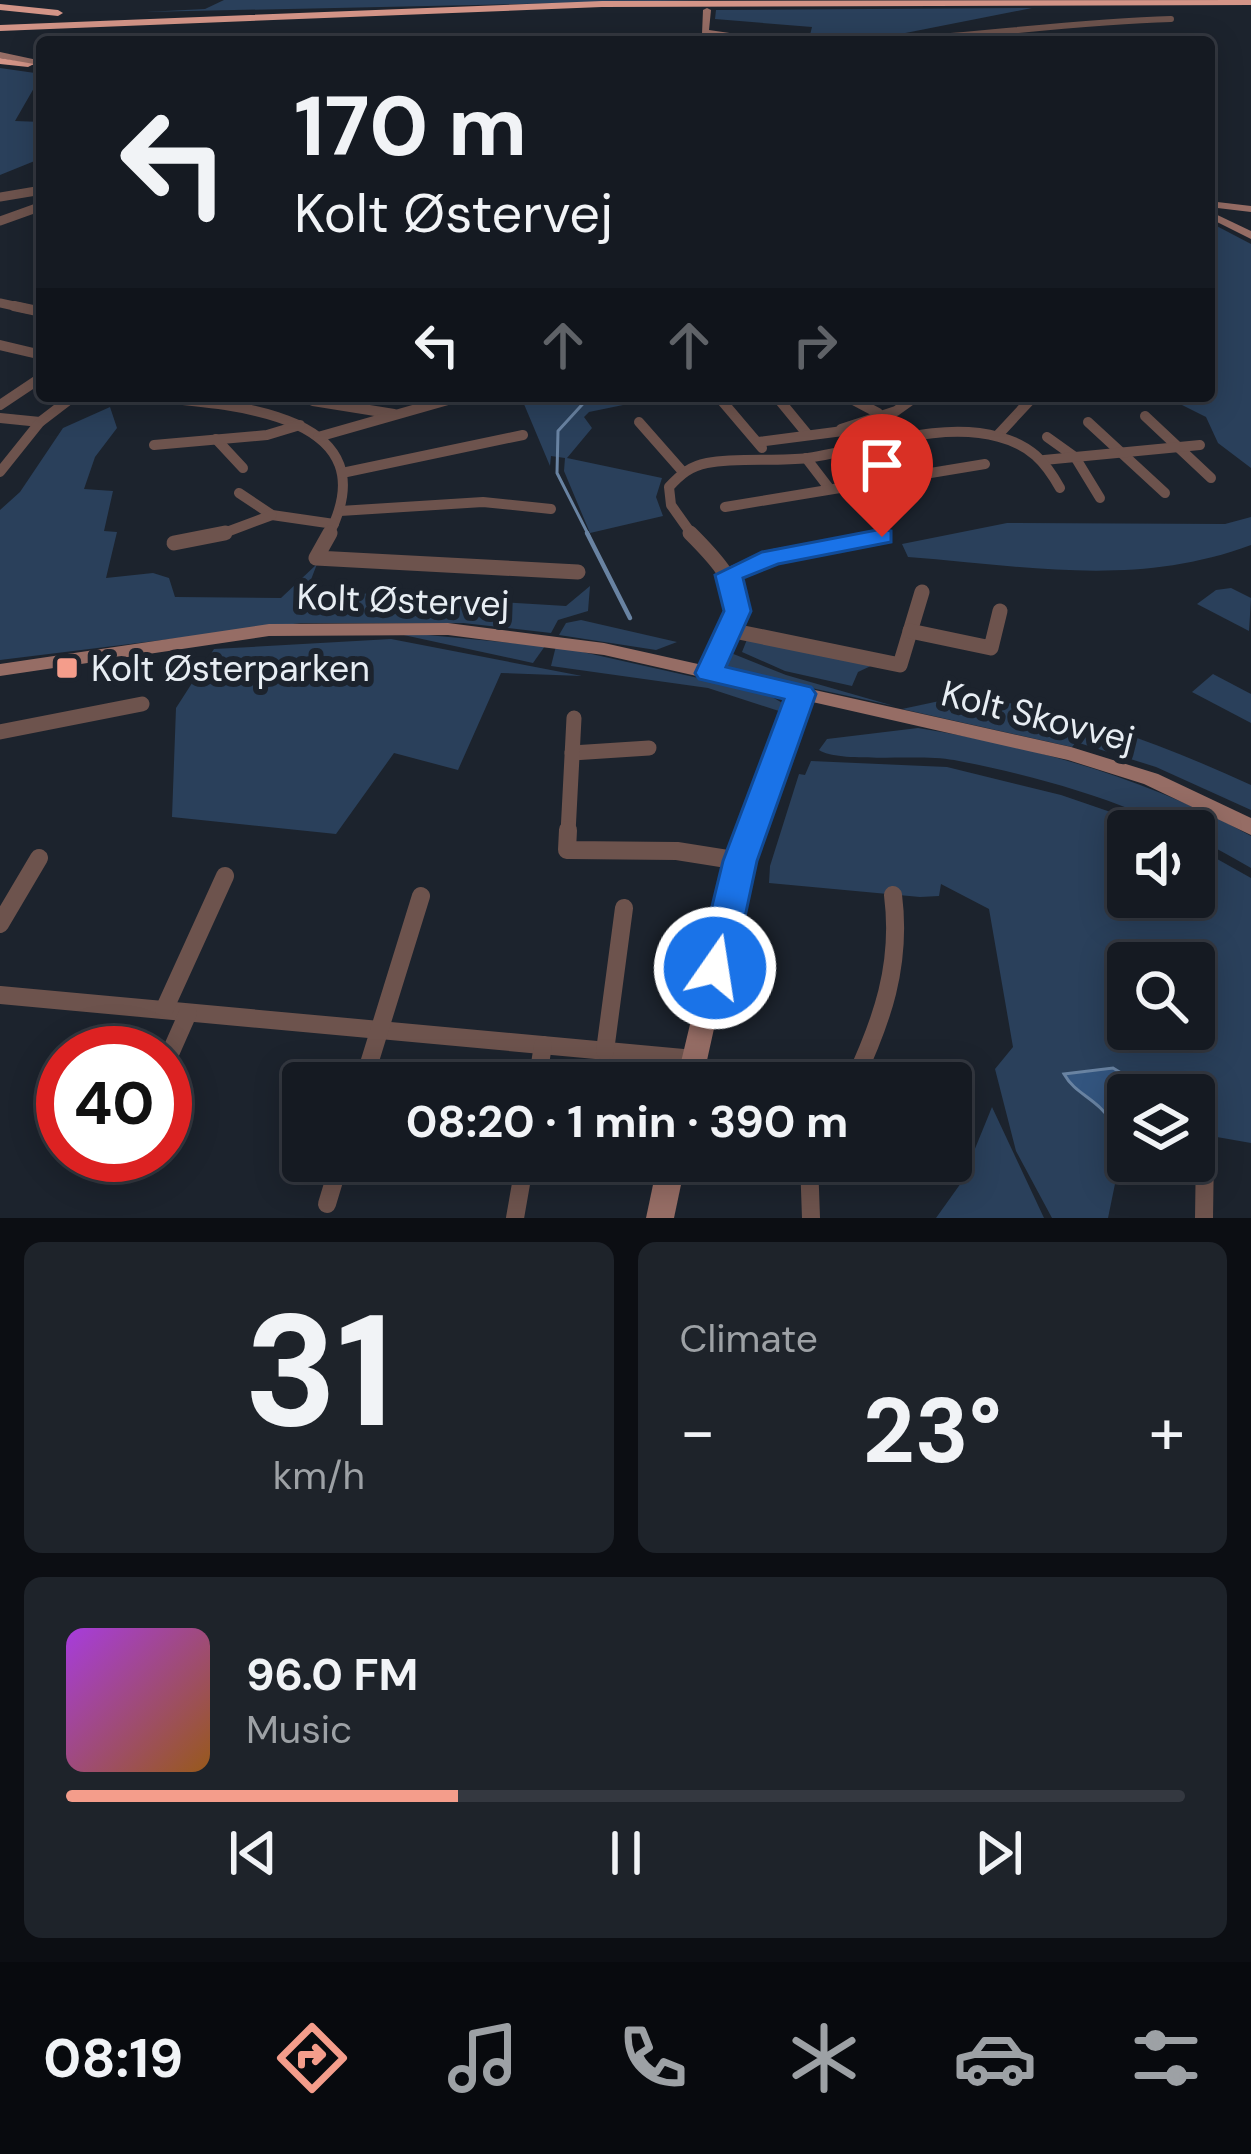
<!DOCTYPE html>
<meta charset="utf-8">
<style>
body{margin:0;font-family:"DM Sans",sans-serif;background:#1e232a;color:#f1f3f6;height:100vh;display:flex;flex-direction:column;font-size:45px;white-space:nowrap}
*{box-sizing:border-box;margin:0}
p{font-size:39px;color:#9da1a5}
.icon{flex:none;width:66px;height:66px;fill:none;stroke:currentColor;stroke-width:2;stroke-linecap:round;stroke-linejoin:round}
.map{position:relative;height:1218px;overflow:hidden}
.side{display:flex;flex-direction:column;gap:24px;padding:24px;background:#0c0e13;flex:1}
.side>*{flex:none}
.hud{position:absolute;left:36px;top:36px;width:1179px;height:366px;border-radius:12px;box-shadow:0 6px 30px #0003,0 0 0 3px #343840;background:#151a22;color:#f1f3f6;overflow:hidden}
.buttons{position:absolute;left:1107px;top:810px;display:grid;gap:24px}
.buttons a{display:grid;place-items:center;width:108px;height:108px;border-radius:12px;background:#151a22;box-shadow:0 6px 30px #0003,0 0 0 3px #343840;font-size:60px}
.speed{position:absolute;left:36px;top:1026px;display:flex;gap:24px;font-size:60px;font-weight:700;text-align:center}
.speed>*{display:grid;place-content:center;width:156px;height:156px;border-radius:50%;background:#151a22;box-shadow:0 6px 30px #0003,0 0 0 3px #343840;line-height:1}
.speed .limit{border:18px solid #d22;background:#fff;color:#111}
.pin{position:absolute;display:grid;place-items:center;width:102px;height:102px;color:#fff;margin:-123px -51px;border-radius:50% 50% 50% 0;rotate:-45deg;box-shadow:0 0 12px #0007}
.pin .icon{rotate:45deg}
.me{position:absolute;width:132px;margin:-66px;rotate:13deg;stroke-linejoin:round;filter:drop-shadow(0 0 9px #0008)}
.turn{display:flex;align-items:center;gap:42px;height:252px;padding:0 60px;font-size:54px}
.turn .icon{width:156px;height:156px;stroke-width:2.5}
.turn b{display:block;font-size:84px;line-height:102px}
.lanes{display:flex;align-items:center;height:114px;padding:0 60px;background:#0003;justify-content:center;gap:60px;direction:ltr}
.lanes .off{opacity:.35}
.big{font-size:90px;font-weight:700;line-height:1.1}
.side .widget{flex:1;display:flex;flex-direction:column;justify-content:center;gap:18px;min-width:0;padding:0 42px;border-radius:18px;background:#1e232a}
.side .dial{align-items:center;gap:0}
.dial b{font-size:156px;line-height:1}
.song{display:flex;align-items:center;gap:36px}
.cover{width:144px;height:144px;border-radius:18px;background:linear-gradient(135deg,hsl(280 70% 55%),hsl(30 70% 35%))}
.played{height:12px;border-radius:6px;background:linear-gradient(90deg,#f49d8b 35%,#343840 35%)}
.keys{display:flex;justify-content:space-around;direction:ltr}
.heat{display:flex;justify-content:space-between;align-items:center;font-size:66px;direction:ltr}
.side .tiles{flex:1;display:grid;gap:24px;grid-template-columns:1fr 1fr}
.widget:last-child{grid-column:span 2}
.trip{position:absolute;left:282px;top:1062px;width:690px;height:120px;border-radius:12px;background:#151a22;box-shadow:0 6px 30px #0003,0 0 0 3px #343840;font-weight:700;line-height:120px;text-align:center}
.tab-bar{display:flex;height:192px;justify-content:space-around;align-items:center;background:#080a0e;color:#9da1a5}
.tab-bar .icon{width:84px;height:84px}
.tab-bar .on{color:#f49d8b}
.tab-bar b{font-size:54px;color:#f1f3f6}
.map>svg:first-child{display:block}
.green{fill:#2a405b;fill-rule:evenodd}
.water{fill:#33557f;stroke:#6983a2;stroke-width:3}
.lines{fill:none;stroke-linecap:round;stroke-linejoin:round}
.stream-far1{stroke:#6983a2;stroke-width:3}
.stream{stroke:#6983a2;stroke-width:4.5}
.street-far4{stroke:#6d534d;stroke-width:6}
.street-far3{stroke:#6d534d;stroke-width:9}
.street-far2{stroke:#6d534d;stroke-width:10}
.street-far1{stroke:#6d534d;stroke-width:15}
.street{stroke:#6d534d;stroke-width:18}
.secondary{fill:#966d65;fill-rule:evenodd}
.highway{fill:#d39487;fill-rule:evenodd}
.route{fill:#1a73e8;stroke:#114b97;stroke-width:3}
.poi-dot{fill:#f49d8b;stroke:#1c232d;stroke-width:4.5}
.labels{text-anchor:middle;dominant-baseline:central;stroke-width:12;stroke-linejoin:round;paint-order:stroke}
.street-label{font-size:36px;fill:#e7edf3;stroke:#1c232d}
.poi-label{font-size:36px;fill:#e7edf3;stroke:#1c232d;text-anchor:start}
</style>
<div class="map">
<svg width="1251" height="1218" viewBox="0 0 1251 1218">
<rect width="100%" height="100%" fill="#1c232d"/>
<g class="green">
<polygon points="224,0 704,0 145,12 205,9"/>
<polygon points="1032,8 875,39 809,39 812,27 715,19 716,10"/>
<polygon points="0,68 42,74 15,121 42,122 42,158 0,175"/>
<polygon points="1209,222 1251,244 1251,468 1218,443 1206,417 1164,396 1209,396"/>
<polygon points="514,396 667,396 589,412 584,417 592,428 567,458 662,478 656,497 663,516 590,533 564,471 565,458 551,456 550,466 521,397"/>
<polygon points="110,407 117,428 95,457 84,489 113,491 104,531 117,532 106,578 153,573 169,578 175,597 281,598 317,564 307,590 566,606 590,586 588,611 558,620 551,633 463,623 301,623 0,660 0,510 20,492 63,428"/>
<path d="M1251 517V545C1135 588 1027 566 908 557L902 544 1007 523 1225 524Z"/>
<polygon points="1231,588 1251,598 1249,631 1197,604 1216,590"/>
<polygon points="581,620 677,642 656,650 559,635 566,623"/>
<polygon points="385,631 545,646 533,663"/>
<polygon points="748,637 875,664 858,672 852,686 785,671 742,652"/>
<polygon points="391,639 582,676 501,673 458,770 394,753 336,834 172,817 176,708 214,649"/>
<polygon points="556,646 765,693 786,705 785,713 708,688 551,666"/>
<polygon points="726,651 786,675 894,706 728,670 720,662"/>
<polygon points="1213,674 1251,694 1251,723 1192,692"/>
<path d="M963 696C1066 708 1157 742 1251 785V810L1156 767 1076 742 1072 747 902 709Z"/>
<path d="M918 728C1036 747 1146 778 1251 836V868C1156 812 1067 782 954 760 919 753 841 764 819 750L827 739Z"/>
<path d="M811 761 947 767 1061 795 1166 831H1128V897H1194V846L1251 878V1143L1194 1133V1095H1128V1161H1145L1116 1179 1108 1218H1052L1016 1151 995 1069 1013 1047 989 909 941 884 939 896 920 897 769 883 770 866 799 774 805 775ZM1128 963H1194V1029H1128Z"/>
<polygon points="992,1107 1044,1218 936,1218 961,1183"/>
</g>
<path class="water" d="M1113 1068 1131 1079 1125 1131 1115 1128C1099 1097 1077 1097 1064 1074Z"/>
<g class="lines">
<polyline class="stream-far1" points="589,536 557,473 558,431 590,396"/>
<polyline class="stream" points="587,533 630,618"/>
<g class="street-far4">
<polyline points="789,41 832,42"/>
<path d="M869 42C970 37 1070 22 1171 19"/>
</g>
<g class="street-far3">
<polyline points="0,197 42,190"/>
<polyline points="0,221 42,206"/>
<polyline points="42,267 42,273"/>
<polyline points="0,303 28,309"/>
</g>
<g class="street-far2">
<polyline points="14,306 42,312"/>
<polyline points="0,345 42,355"/>
<path d="M135 396C214 403 396 407 328 536"/>
<polyline points="738,396 722,401 762,448"/>
<polyline points="776,396 808,435"/>
<polyline points="846,396 878,413"/>
<polyline points="313,401 394,414"/>
<polyline points="0,405 42,377"/>
<polyline points="1145,416 1211,478"/>
<polyline points="0,418 40,422"/>
<polyline points="639,422 683,472"/>
<polyline points="1088,422 1165,493"/>
<polyline points="841,429 896,411 917,396"/>
<polyline points="997,436 1034,396"/>
<polyline points="318,437 455,398"/>
<polyline points="1047,437 1075,457 1100,498"/>
<polyline points="216,439 243,468"/>
<polyline points="758,442 843,431"/>
<polyline points="154,445 267,435 300,425"/>
<polyline points="806,458 829,488"/>
<polyline points="1044,460 1200,445"/>
<polyline points="0,472 40,422 74,396"/>
<polyline points="342,473 523,435"/>
<polyline points="239,493 272,515 334,524"/>
<polyline points="725,507 985,464"/>
<polyline points="340,511 483,502 551,509"/>
<polyline points="216,536 272,515"/>
<path d="M693 536 671 505 669 487C680 475 690 466 707 463 740 457 775 462 808 458 870 449 938 420 999 437 1030 445 1045 461 1060 488"/>
</g>
<g class="street-far1">
<polyline points="330,533 316,558 578,572"/>
<path d="M690 533C748 591 744 602 709 673"/>
<polyline points="174,543 225,533"/>
<polyline points="729,575 771,557 882,537"/>
<polyline points="729,630 900,665 922,592"/>
<polyline points="910,631 991,648 1000,611"/>
<polyline points="0,732 142,704"/>
<polyline points="572,753 649,748"/>
<polyline points="568,833 574,718"/>
</g>
<g class="street">
<polyline points="568,830 567,850 677,851 740,861"/>
<polyline points="0,924 39,858"/>
<polyline points="0,995 694,1059"/>
<polyline points="164,1010 225,876"/>
<polyline points="605,1051 624,908"/>
<polyline points="165,1065 188,1013"/>
<polyline points="363,1083 421,896"/>
<polyline points="537,1083 543,1045"/>
<path d="M853 1083C882 1021 902 965 893 895"/>
<polyline points="809,1161 811,1218"/>
<polyline points="327,1204 340,1161"/>
<polyline points="515,1218 525,1161"/>
<polyline points="1204,1218 1205,1150"/>
</g>
<g class="secondary">
<polygon points="707,8 711,10 709,30 792,42 768,42 702,34 703,10"/>
<polygon points="0,52 42,61 42,67 0,58"/>
<polygon points="1209,201 1251,206 1251,212 1209,207"/>
<polygon points="1209,211 1251,231 1251,239 1209,218"/>
<polygon points="448,623 604,643 1071,747 1158,774 1251,818 1251,835 1144,784 1068,760 808,701 751,861 702,1083 676,1083 729,861 790,697 604,655 448,635 269,636 0,676 0,664 269,624"/>
<polygon points="658,1161 686,1161 674,1218 646,1218"/>
</g>
<g class="highway">
<polygon points="1251,0 1251,5 602,7 0,31 0,25 602,1"/>
<polygon points="0,4 58,10 63,13 58,16 0,10"/>
<polygon points="0,58 34,64 28,67 0,64"/>
</g>
</g>
<polygon class="route" points="882,529 891,531 891,542 778,564 743,578 751,611 726,667 811,687 816,694 757,861 734,968 728,978 715,983 702,978 697,968 723,861 784,699 699,679 695,673 724,611 715,575 762,552"/>
<rect class="poi-dot" x="55" y="656" width="24" height="24" rx="6"/>
<g class="labels">
<g class="street-label">
<text transform="translate(403 600) rotate(2)">Kolt Østervej</text>
<text transform="translate(1038 716) rotate(14)">Kolt Skovvej</text>
</g>
<g class="poi-label">
<text x="91" y="668">Kolt Østerparken</text>
</g>
</g>
</svg>
<div class="buttons">
<a><svg class="icon" aria-label="sound" viewBox="0 0 24 24"><path d="M4 9h4l5-4v14l-5-4H4zM17 9q2 3 0 6"/></svg></a>
<a><svg class="icon" aria-label="search" viewBox="0 0 24 24"><circle cx="10" cy="10" r="6"/><path d="M15 15l6 6"/></svg></a>
<a><svg class="icon" aria-label="layers" viewBox="0 0 24 24"><path d="M12 4l9 5-9 5-9-5zM3 14l9 5 9-5"/></svg></a>
</div>
<div class="speed"><div class="limit">40</div></div>
<div class="pin" style="left:882px;top:537px;background:#d93025"><svg class="icon" aria-label="arrive" viewBox="0 0 24 24"><path d="M6 21V4h12l-3 4 3 4H6"/></svg></div>
<svg class="me" style="left:715px;top:968px" viewBox="-20 -20 40 40"><circle r="17" fill="#1a73e8" stroke="#fff" stroke-width="3"/><path d="M0-11L8 9 0 5-8 9z" fill="#fff"/></svg>
<div class="trip">08:20 · 1 min · 390 m</div>
<div class="hud">
<div class="turn"><svg class="icon" aria-label="left" viewBox="0 0 24 24"><path d="M17 20v-9H6M10 6l-5 5 5 5"/></svg><div><b>170 m</b>Kolt Østervej</div></div>
<div class="lanes"><svg class="icon" aria-label="left" viewBox="0 0 24 24"><path d="M17 20v-9H6M10 6l-5 5 5 5"/></svg><svg class="icon off" aria-label="ahead" viewBox="0 0 24 24"><path d="M12 20V5M6 11l6-6 6 6"/></svg><svg class="icon off" aria-label="ahead" viewBox="0 0 24 24"><path d="M12 20V5M6 11l6-6 6 6"/></svg><svg class="icon off" aria-label="right" viewBox="0 0 24 24"><path d="M7 20v-9h11M14 6l5 5-5 5"/></svg></div>
</div>
</div>
<section class="side">
<div class="tiles">
<div class="widget dial"><b>31</b><p>km/h</p></div>
<div class="widget"><p>Climate</p>
<div class="heat"><a>−</a><b class="big">23°</b><a>+</a></div>
</div>
<div class="widget">
<div class="song"><i class="cover"></i><div><b>96.0 FM</b><p>Music</p></div></div>
<div class="played"></div>
<div class="keys"><svg class="icon" aria-label="previous" viewBox="0 0 24 24"><path d="M18 5L8 12l10 7zM5 5v14"/></svg><svg class="icon" aria-label="pause" viewBox="0 0 24 24"><path d="M8 5v14M16 5v14"/></svg><svg class="icon" aria-label="next" viewBox="0 0 24 24"><path d="M6 5l10 7-10 7zM19 5v14"/></svg></div>
</div>
</div>
</section>
<nav class="tab-bar">
<b>08:19</b>
<svg class="icon on" aria-label="directions" viewBox="0 0 24 24"><path d="M12 3l9 9-9 9-9-9zM9 14v-3h6M13 9l2 2-2 2"/></svg>
<svg class="icon" aria-label="music" viewBox="0 0 24 24"><path d="M9 18V5l10-2v13"/><circle cx="6" cy="18" r="3"/><circle cx="16" cy="16" r="3"/></svg>
<svg class="icon" aria-label="phone" viewBox="0 0 24 24"><path d="M5 4h4l2 5-3 2q2 4 5 5l2-3 5 2v4C11 20 4 13 5 4z"/></svg>
<svg class="icon" aria-label="climate" viewBox="0 0 24 24"><path d="M12 3v18M4 7l16 10M4 17L20 7"/></svg>
<svg class="icon" aria-label="car" viewBox="0 0 24 24"><path d="M5 17H2v-5l4-1 3-4h7l3 4 3 1v5h-3M9 17h6M6 11h13"/><circle cx="7" cy="17" r="2"/><circle cx="17" cy="17" r="2"/></svg>
<svg class="icon" aria-label="filters" viewBox="0 0 24 24"><path d="M4 7h16M4 17h16"/><circle cx="9" cy="7" r="2"/><circle cx="15" cy="17" r="2"/></svg>
</nav>
